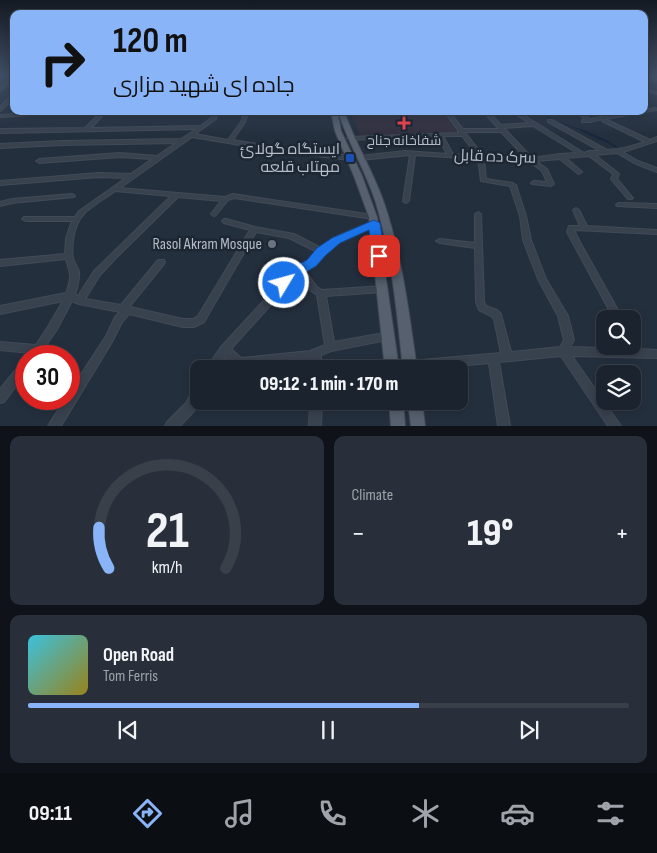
<!DOCTYPE html>
<meta charset="utf-8">
<style>
body{margin:0;font-family:"Sofia Sans Condensed",Cairo,sans-serif;background:#282f3a;color:#f1f3f6;height:100vh;display:flex;flex-direction:column;font-size:19px;white-space:nowrap}
*{box-sizing:border-box;margin:0}
p{font-size:16px;color:#a0a4aa}
.icon{flex:none;width:28px;height:28px;fill:none;stroke:currentColor;stroke-width:2;stroke-linecap:round;stroke-linejoin:round}
.map{position:relative;height:426px;overflow:hidden}
.side{display:flex;flex-direction:column;gap:10px;padding:10px;background:#0f1319;flex:1}
.side>*{flex:none}
.banner{position:absolute;left:10px;top:10px;width:638px;height:105px;border-radius:10px;box-shadow:0 2px 8px #0003,0 0 0 1px #39404a;background:#8ab4f8;color:#111;overflow:hidden}
.buttons{position:absolute;left:596px;top:310px;display:grid;gap:10px}
.buttons a{display:grid;place-items:center;width:45px;height:45px;border-radius:10px;background:#1b232e;box-shadow:0 2px 8px #0003,0 0 0 1px #39404a;font-size:25px}
.speed{position:absolute;left:15px;top:345px;display:flex;gap:10px;font-size:25px;font-weight:700;text-align:center}
.speed>*{display:grid;place-content:center;width:65px;height:65px;border-radius:50%;background:#1b232e;box-shadow:0 2px 8px #0003,0 0 0 1px #39404a;line-height:1}
.speed .limit{border:8px solid #d22;background:#fff;color:#111}
.pin{position:absolute;display:grid;place-items:center;width:42px;height:42px;color:#fff;margin:-21px;border-radius:10px;box-shadow:0 2px 8px #0006}
.me{position:absolute;width:55px;margin:-28px;rotate:53deg;stroke-linejoin:round;filter:drop-shadow(0 0 4px #0008)}
.turn{display:flex;align-items:center;gap:18px;height:105px;padding:0 20px;font-size:22px}
.turn .icon{width:65px;height:65px;stroke-width:2.5}
.turn b{display:block;font-size:35px;line-height:42px}
.big{font-size:38px;font-weight:800;line-height:1.1}
.side .card{flex:1;display:flex;flex-direction:column;justify-content:center;gap:8px;min-width:0;padding:0 18px;border-radius:10px;background:#282f3a}
.side .dial{align-items:center;gap:0}
.dial svg{height:130px;overflow:visible;fill:none;stroke:#39404a;stroke-width:7;stroke-linecap:round;text-anchor:middle}
.dial text{fill:#f1f3f6;stroke:none}
.song{display:flex;align-items:center;gap:15px}
.cover{width:60px;height:60px;border-radius:8px;background:linear-gradient(135deg,hsl(190 70% 55%),hsl(50 70% 35%))}
.played{height:5px;border-radius:2px;background:linear-gradient(90deg,#8ab4f8 65%,#39404a 65%)}
.keys{display:flex;justify-content:space-around;direction:ltr}
.heat{display:flex;justify-content:space-between;align-items:center;font-size:28px;direction:ltr}
.side .tiles{flex:1;display:grid;gap:10px;grid-template-columns:1fr 1fr}
.card:last-child{grid-column:span 2}
.trip{position:absolute;left:190px;top:360px;width:278px;height:50px;border-radius:10px;background:#1b232e;box-shadow:0 2px 8px #0003,0 0 0 1px #39404a;font-weight:800;line-height:50px;text-align:center}
.tab-bar{display:flex;height:80px;justify-content:space-around;align-items:center;background:#0b0e12;color:#a0a4aa}
.tab-bar .icon{width:35px;height:35px}
.tab-bar .selected{color:#8ab4f8}
.tab-bar b{font-size:22px;color:#f1f3f6}
.map>svg:first-child{display:block}
.medical{fill:#32303f}
.lines{fill:none;stroke-linecap:round;stroke-linejoin:round}
.stream-far1{stroke:#17263c;stroke-width:1}
.stream{stroke:#17263c;stroke-width:2}
.minor-casing{stroke:#414a57;stroke-width:2}
.major-casing{stroke:#414a57;stroke-width:2}
.minor{fill:#38414e;fill-rule:evenodd}
.major{fill:#56606e;fill-rule:evenodd}
.route{fill:#1a73e8;stroke:#114b97}
.health-dot{fill:#e0444e;stroke:#1d2633;stroke-width:2}
.transit-dot{fill:#1a4fb4;stroke:#1d2633;stroke-width:2}
.worship-dot{fill:#6b7280;stroke:#1d2633;stroke-width:2}
.labels{text-anchor:middle;dominant-baseline:central;stroke-width:5;stroke-linejoin:round;paint-order:stroke}
.far-poi-label{font-size:14px;fill:#b4bcc9;stroke:#1d2633}
.poi-label{font-size:16px;fill:#b4bcc9;stroke:#1d2633;text-anchor:end}
.street-label{font-size:16px;fill:#b4bcc9;stroke:#1d2633}
</style>
<div class="map">
<svg width="657" height="426" viewBox="0 0 657 426">
<rect width="100%" height="100%" fill="#242f3e"/>
<polygon class="medical" points="350,111 445,111 462,135 361,138"/>
<g class="lines">
<polyline class="stream-far1" points="540,111 552,120 584,131"/>
<polyline class="stream" points="581,130 608,142 635,159"/>
<g class="minor-casing">
<g id="minor">
<polygon points="13,77 14,77 14,80 0,91 0,88"/>
<polygon points="644,77 657,79 657,81 644,79"/>
<polygon points="644,88 657,92 657,94 644,90"/>
<polygon points="12,94 14,94 14,98 0,111 0,107"/>
<path d="M655 108 657 109V110L605 119 650 140 657 137V141L623 152 638 161 657 168V172L634 163 617 153 595 155 618 173 619 174 617 179 632 197 633 198 632 199H628L612 180 611 179 613 174 589 156 566 158 581 171 582 172 579 174 577 173 560 159 536 161 547 169 554 184 551 186 532 184 531 183 534 181 547 182 542 171 530 162 484 159 486 179 513 183 516 185 526 216 531 240 546 279 568 316 574 340 570 347 631 349 629 346H632V338L635 339 642 349 657 350V358L572 356 621 426H608L561 356 499 362 510 426H498L489 363 428 369H388L387 366 388 363 392 361H410L501 353 494 319 491 316 479 310 476 302 475 248 440 243 436 241 440 239 475 243V214L478 212 481 214 484 302 486 306 497 310 501 314 511 352 560 347 564 340 558 316 538 279 523 240 520 216 510 186 481 181 478 159 415 155 409 201 406 203 404 202 403 201 410 155 360 160 357 158 360 156 405 151 447 154 438 136 350 140 347 138 348 137 460 133 458 132V130L444 111H449L463 129H499L483 111H488L501 125 529 123 511 111H517L584 153 589 151H600L548 122V120H552L607 150 625 148 645 142 602 121V119L590 122H582V120L585 119 574 111H579L590 119 633 111H644V110ZM533 126 577 153 560 154 532 158 504 128ZM465 132H501L526 158 483 156ZM443 136H462L477 155 453 154Z"/>
<path d="M72 111 127 112 125 113H105L91 128 201 126 212 117 214 111H218L216 119 195 134 228 140 241 122 245 111H249L245 122 233 140 275 147 350 156 353 158 350 160 275 151 192 137 120 188 225 197 233 194 373 215 376 217 373 219 234 198 228 200 216 215 214 216 211 214 221 201 178 197 116 258 100 275 85 299 121 305 158 260H164L165 262 164 264 130 306V307L183 319H193L198 316 250 230 224 223 222 221 224 219H226L255 227 294 234 321 248 333 238 374 221 378 223 377 225 339 242 325 253 315 265 301 273 309 276 317 287 322 290 383 286 386 287 387 289 386 291 383 292 326 296 334 342 389 332 392 333 394 336 392 339 331 351 321 355V369H311V359L239 368 235 366 225 357 217 369H206L221 347 290 272 309 261 317 252 289 238 256 232 204 322 194 327H183L129 314 122 322 112 342 61 426H48L65 399H69V393L106 336 115 317 120 312 79 304 72 301 56 331 39 356H28L30 353 0 350V342L36 345 49 325 63 301 0 314V306L66 293C72 276 71 276 66 259L0 266V260L65 254 66 238 72 221H26L22 219 24 217H75L79 211 126 178 99 177 0 185V181L99 173 131 174 152 159 120 157 39 163 36 161 39 159 120 153 157 156 176 143 62 145 0 148V144L62 141 181 139 197 129 0 133V129L85 128 100 113H72ZM115 191 171 196 94 271 78 296 75 295C77 288 80 279 79 272 78 267 74 263 73 258 71 244 74 224 84 214 90 207 107 197 115 191ZM295 278 303 280 311 291 317 295 325 345 310 351 241 358 231 349Z"/>
<polygon points="45,112 47,112 47,114 0,117 0,115"/>
<polygon points="72,194 74,195 75,196 74,197 12,203 0,206 0,202 12,199"/>
<polygon points="619,203 657,204 657,208 617,206 616,205 617,204"/>
<polygon points="576,208 579,210 587,226 657,230 657,234 575,230 575,232 581,244 623,319 614,319 567,232 569,226 580,226 573,210"/>
<polygon points="26,360 26,373 4,402 0,403 0,389 22,362"/>
<polygon points="199,386 199,401 194,411 180,426 165,426 167,422 186,403 195,387"/>
<polygon points="310,401 322,401 321,426 309,426"/>
</g>
</g>
<g class="major-casing">
<g id="major">
<polygon points="331,111 337,111 341,131 362,176 377,217 399,369 385,369 369,217 354,176 335,131"/>
<path d="M338 111H344C355 143 373 171 384 203 402 256 409 313 417 369H403C397 313 392 257 376 203 366 171 348 143 338 111Z"/>
<polygon points="389,401 403,401 405,426 391,426"/>
<polygon points="408,401 422,401 425,426 411,426"/>
</g>
</g>
<use href="#minor" class="minor"/>
<use href="#major" class="major"/>
</g>
<linearGradient id="sky" x2="0" y2="1"><stop stop-color="#141a22"/><stop offset="0.56" stop-color="#3f4d63"/><stop offset="1" stop-color="#3f4d63" stop-opacity="0"/></linearGradient>
<rect width="657" height="135" fill="url(#sky)"/>
<polygon class="route" points="374,220 380,223 385,256 383,259 374,259 372,256 369,230 340,243 326,255 316,266 298,277 289,287 284,288 279,287 277,283 288,270 307,260 317,248 332,238"/>
<path class="health-dot" d="M401.5 115.5h5v5h5v5h-5v5h-5v-5h-5v-5h5z"/>
<rect class="transit-dot" x="345" y="153" width="10" height="10" rx="2.5"/>
<circle class="worship-dot" cx="272" cy="244" r="5"/>
<g class="labels">
<g class="far-poi-label">
<text x="404" y="140">شفاخانه جناح</text>
</g>
<g class="poi-label">
<text x="340" y="149">ایستگاه گولائ<tspan x="340" dy="18">مهتاب قلعه</tspan></text>
<text x="262" y="244">Rasol Akram Mosque</text>
</g>
<g class="street-label">
<text transform="translate(495 157) rotate(2)">سرک ده قابل</text>
</g>
</g>
</svg>
<div class="buttons">
<a><svg class="icon" aria-label="search" viewBox="0 0 24 24"><circle cx="10" cy="10" r="6"/><path d="M15 15l6 6"/></svg></a>
<a><svg class="icon" aria-label="layers" viewBox="0 0 24 24"><path d="M12 4l9 5-9 5-9-5zM3 14l9 5 9-5"/></svg></a>
</div>
<div class="speed"><div class="limit">30</div></div>
<div class="pin" style="left:379px;top:256px;background:#d93025"><svg class="icon" aria-label="arrive" viewBox="0 0 24 24"><path d="M6 21V4h12l-3 4 3 4H6"/></svg></div>
<svg class="me" style="left:284px;top:283px" viewBox="-20 -20 40 40"><circle r="17" fill="#1a73e8" stroke="#fff" stroke-width="3"/><path d="M0-11L8 9 0 5-8 9z" fill="#fff"/></svg>
<div class="trip">09:12 · 1 min · 170 m</div>
<div class="banner">
<div class="turn"><svg class="icon" aria-label="right" viewBox="0 0 24 24"><path d="M7 20v-9h11M14 6l5 5-5 5"/></svg><div><b>120 m</b>جاده ای شهید مزاری</div></div>
</div>
</div>
<section class="side">
<div class="tiles">
<div class="card dial"><svg viewBox="0 0 100 80">
<path d="M14 69A42 42 0 1 1 86 69"/>
<path d="M14 69A42 42 0 0 1 8 44" stroke="#8ab4f8"/>
<text x="50" y="56" font-size="32" font-weight="700">21</text>
<text x="50" y="72" font-size="11">km/h</text>
</svg></div>
<div class="card"><p>Climate</p>
<div class="heat"><a>−</a><b class="big">19°</b><a>+</a></div>
</div>
<div class="card">
<div class="song"><i class="cover"></i><div><b>Open Road</b><p>Tom Ferris</p></div></div>
<div class="played"></div>
<div class="keys"><svg class="icon" aria-label="previous" viewBox="0 0 24 24"><path d="M18 5L8 12l10 7zM5 5v14"/></svg><svg class="icon" aria-label="pause" viewBox="0 0 24 24"><path d="M8 5v14M16 5v14"/></svg><svg class="icon" aria-label="next" viewBox="0 0 24 24"><path d="M6 5l10 7-10 7zM19 5v14"/></svg></div>
</div>
</div>
</section>
<nav class="tab-bar">
<b>09:11</b>
<svg class="icon selected" aria-label="directions" viewBox="0 0 24 24"><path d="M12 3l9 9-9 9-9-9zM9 14v-3h6M13 9l2 2-2 2"/></svg>
<svg class="icon" aria-label="music" viewBox="0 0 24 24"><path d="M9 18V5l10-2v13"/><circle cx="6" cy="18" r="3"/><circle cx="16" cy="16" r="3"/></svg>
<svg class="icon" aria-label="phone" viewBox="0 0 24 24"><path d="M5 4h4l2 5-3 2q2 4 5 5l2-3 5 2v4C11 20 4 13 5 4z"/></svg>
<svg class="icon" aria-label="climate" viewBox="0 0 24 24"><path d="M12 3v18M4 7l16 10M4 17L20 7"/></svg>
<svg class="icon" aria-label="car" viewBox="0 0 24 24"><path d="M5 17H2v-5l4-1 3-4h7l3 4 3 1v5h-3M9 17h6M6 11h13"/><circle cx="7" cy="17" r="2"/><circle cx="17" cy="17" r="2"/></svg>
<svg class="icon" aria-label="filters" viewBox="0 0 24 24"><path d="M4 7h16M4 17h16"/><circle cx="9" cy="7" r="2"/><circle cx="15" cy="17" r="2"/></svg>
</nav>
